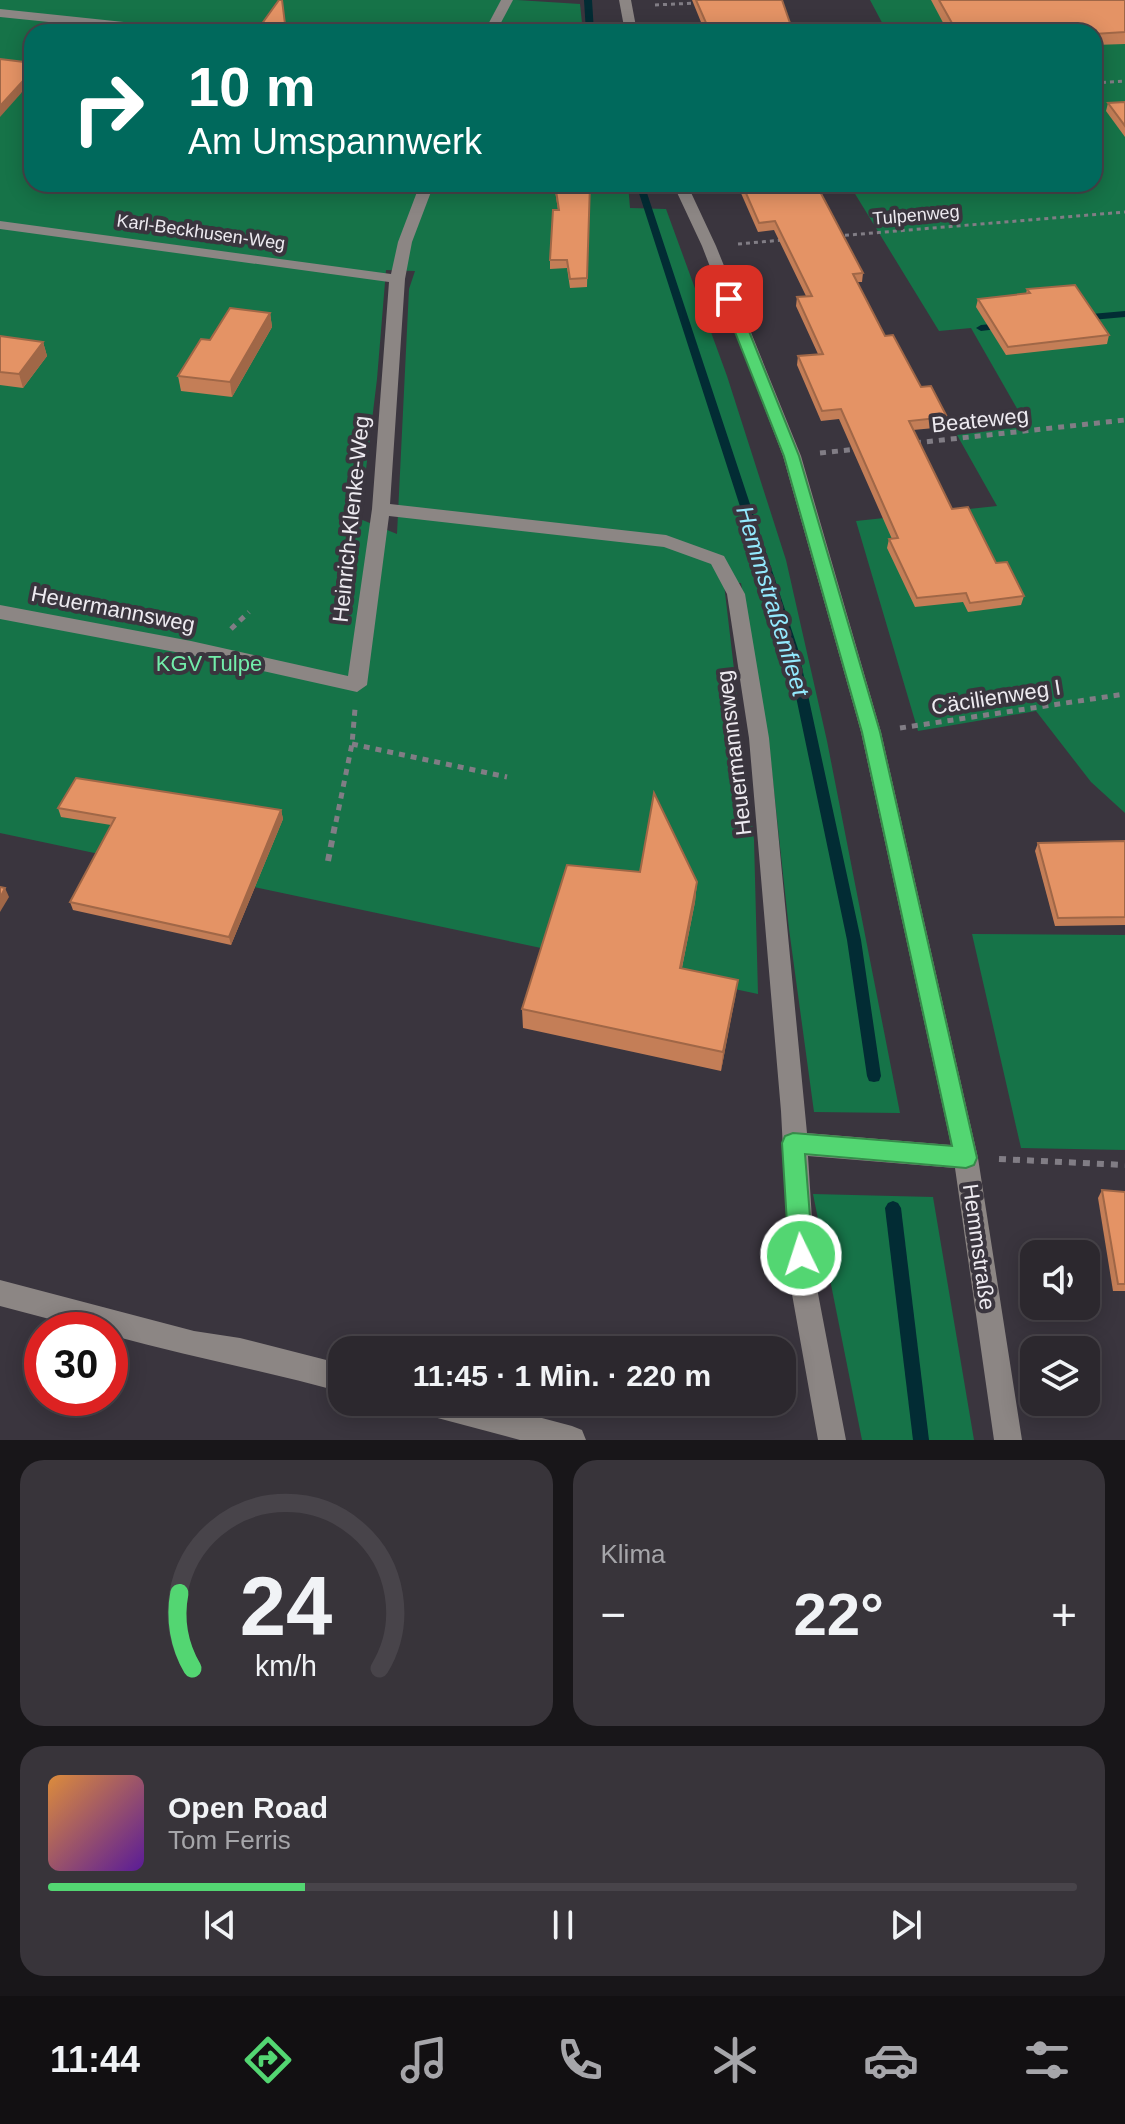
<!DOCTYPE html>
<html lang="de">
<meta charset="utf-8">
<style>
body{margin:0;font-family:Arial,sans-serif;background:#38343a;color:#f1f3f6;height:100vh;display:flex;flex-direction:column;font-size:30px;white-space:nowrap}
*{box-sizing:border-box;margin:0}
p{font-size:26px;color:#a6a6aa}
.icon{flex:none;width:44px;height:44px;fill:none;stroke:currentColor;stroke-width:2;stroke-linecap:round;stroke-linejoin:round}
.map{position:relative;height:1440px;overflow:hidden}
.side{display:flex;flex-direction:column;gap:20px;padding:20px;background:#181619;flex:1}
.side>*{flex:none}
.top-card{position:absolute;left:24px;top:24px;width:1078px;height:168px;border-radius:24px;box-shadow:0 4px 20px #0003,0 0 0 2px #48444a;background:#00695c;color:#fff;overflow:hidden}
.tools{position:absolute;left:1020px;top:1240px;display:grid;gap:16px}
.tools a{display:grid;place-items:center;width:80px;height:80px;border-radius:16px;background:#2c282e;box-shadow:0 4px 20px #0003,0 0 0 2px #48444a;font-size:40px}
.speed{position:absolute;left:24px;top:1312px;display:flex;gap:16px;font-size:40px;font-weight:700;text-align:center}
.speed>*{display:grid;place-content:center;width:104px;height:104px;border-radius:50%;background:#2c282e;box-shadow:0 4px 20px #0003,0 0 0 2px #48444a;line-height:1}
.speed .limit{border:12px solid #d22;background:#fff;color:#111}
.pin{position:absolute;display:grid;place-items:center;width:68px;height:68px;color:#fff;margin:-34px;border-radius:16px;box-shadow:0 4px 12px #0006}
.me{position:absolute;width:88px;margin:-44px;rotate:356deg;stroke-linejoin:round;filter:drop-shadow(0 0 6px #0008)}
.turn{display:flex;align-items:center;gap:28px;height:168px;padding:0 32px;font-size:36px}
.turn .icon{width:104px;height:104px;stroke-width:2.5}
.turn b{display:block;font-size:56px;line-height:68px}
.big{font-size:60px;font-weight:800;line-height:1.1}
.side .widget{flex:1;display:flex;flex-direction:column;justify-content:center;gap:12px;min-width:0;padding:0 28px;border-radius:24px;background:#38343a}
.side .dial{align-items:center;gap:0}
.dial svg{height:208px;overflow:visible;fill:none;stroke:#48444a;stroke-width:7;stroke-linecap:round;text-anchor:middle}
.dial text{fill:#f1f3f6;stroke:none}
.song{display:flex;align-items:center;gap:24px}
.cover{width:96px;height:96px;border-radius:12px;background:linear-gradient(135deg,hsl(30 70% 55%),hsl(270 70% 35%))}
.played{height:8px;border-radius:4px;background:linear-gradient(90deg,#53d672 25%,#48444a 25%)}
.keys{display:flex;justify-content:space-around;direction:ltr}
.heat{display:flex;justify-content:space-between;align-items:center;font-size:44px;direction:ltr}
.side .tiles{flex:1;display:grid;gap:20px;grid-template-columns:1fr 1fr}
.widget:last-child{grid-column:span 2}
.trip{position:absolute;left:328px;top:1336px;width:468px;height:80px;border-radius:24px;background:#2c282e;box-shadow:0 4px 20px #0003,0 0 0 2px #48444a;font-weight:800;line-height:80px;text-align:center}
.menu{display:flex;height:128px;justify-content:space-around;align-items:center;background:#121012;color:#a6a6aa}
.menu .icon{width:56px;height:56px}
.menu .current{color:#53d672}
.menu b{font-size:36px;color:#f1f3f6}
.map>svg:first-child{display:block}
.green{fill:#167348;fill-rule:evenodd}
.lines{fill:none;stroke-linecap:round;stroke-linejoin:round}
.stream{fill:#022c34;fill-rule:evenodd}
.path-far2{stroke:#817d85;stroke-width:3;stroke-dasharray:4 4;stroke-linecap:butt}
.path-far1{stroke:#817d85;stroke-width:5;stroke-dasharray:6 6;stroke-linecap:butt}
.path{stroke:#817d85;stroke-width:6;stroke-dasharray:7 7;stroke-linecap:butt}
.minor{fill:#8c8684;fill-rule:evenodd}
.wall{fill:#c47e57}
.shaded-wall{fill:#a06747}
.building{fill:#e49365;stroke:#a06747;stroke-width:2}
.route{fill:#53d672;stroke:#368b4a;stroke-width:2}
.labels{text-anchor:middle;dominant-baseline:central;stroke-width:8;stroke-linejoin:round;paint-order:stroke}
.far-street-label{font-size:18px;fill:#edeaf0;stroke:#3a353e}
.street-label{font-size:22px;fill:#edeaf0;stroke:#3a353e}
.park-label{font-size:22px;fill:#72edaa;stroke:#3a353e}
.water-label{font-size:24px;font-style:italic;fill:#93e9fd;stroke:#3a353e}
</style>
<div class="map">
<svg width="1125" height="1440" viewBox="0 0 1125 1440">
<rect width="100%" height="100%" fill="#3a353e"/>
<g class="green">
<path d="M0 0H517L580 4 583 32H32V184H628L630 208 666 209 727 376 786 560 827 741 900 1113 814 1112 789 929 768 736 741 583 724 584 754 840 758 994 0 833ZM386 270 415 271 409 289 397 534 360 519 377 379Z"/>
<polygon points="870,0 1125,0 1125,813 1091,782 1036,711 918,731 856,521 997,506 957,435 1027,426 971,328 939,331 849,184 1094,184 1094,32 887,32"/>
<polygon points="972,934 1125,935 1125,1150 1021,1148"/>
<polygon points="813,1194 933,1197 974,1440 862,1440"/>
</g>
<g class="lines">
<g class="stream">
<polygon points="584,0 592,0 594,32 586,32"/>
<polygon points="0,86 32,90 32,94 0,90"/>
<polygon points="636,184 644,184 798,649 861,940 881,1076 879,1081 874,1082 869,1081 867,1076 847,940 786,649"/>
<polygon points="1125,311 1125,317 1080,321 1075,318 1080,315"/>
<polygon points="1002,323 1007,326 1005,328 981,331 976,328 981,325"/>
<polygon points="893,1201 898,1203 901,1208 929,1440 913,1440 885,1208 888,1203"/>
</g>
<g class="path-far2">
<polyline points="655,5 697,3"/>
<polyline points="1094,83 1125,81"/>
<polyline points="837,236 1125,212"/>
<polyline points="738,244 783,240"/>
</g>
<g class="path-far1">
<polyline points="915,443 1125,420"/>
<polyline points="820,453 858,449"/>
<polyline points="231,629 249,612"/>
<polyline points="900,728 1125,694"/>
<polyline points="352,744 507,777"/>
<polyline points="336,822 352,744 355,709"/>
</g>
<g class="path">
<polyline points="328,861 336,820"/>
<polyline points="999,1159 1125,1165"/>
</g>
<g class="minor">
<polygon points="501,0 513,0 496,32 484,32"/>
<polygon points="619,0 631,0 637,32 625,32"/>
<polygon points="0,9 181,28 187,32 146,32 0,17"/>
<polygon points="420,184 434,184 412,242 405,279 390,504 666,535 724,556 745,594 769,738 807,1133 951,1145 861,732 783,456 702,246 673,184 687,184 716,246 801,456 881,732 978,1158 1022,1440 994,1440 955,1168 808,1156 816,1283 846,1440 818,1440 790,1283 781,1111 749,738 727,594 711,564 664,547 389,516 367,685 357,692 191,655 0,619 0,605 191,641 348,676 372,509 389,282 0,229 0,221 391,274 398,242"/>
<path d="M0 1280 194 1331 240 1338 342 1364V1392C265 1371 187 1356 110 1335V1330H91L0 1306Z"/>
<polygon points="416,1402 482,1402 572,1426 582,1430 586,1440 520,1440 430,1416 420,1412"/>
</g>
</g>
<g class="wall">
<polygon points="692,0 782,0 790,23 789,32 705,32"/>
<polygon points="931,0 1125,0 1125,44 1094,45 1094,32 948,32"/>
<polygon points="1125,102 1125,137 1106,111 1108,103"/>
<polygon points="554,184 590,184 587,287 570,288 567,268 550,269 550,260 558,210"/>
<polygon points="737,184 816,184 863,273 862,282 857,282 885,336 921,387 947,417 945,427 913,430 952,509 1024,596 1021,605 968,612 963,602 915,607 887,548 889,539 892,539 839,419 821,421 797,365 798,356 818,354 796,306 797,297 806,296 774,230 758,232"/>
<polygon points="1027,289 1109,335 1107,344 1006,355 976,307 978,299 1026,294"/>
<polygon points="270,313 272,327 232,397 181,391 178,376 210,340"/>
<polygon points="0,336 43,342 47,356 23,388 0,385"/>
<polygon points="58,808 281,810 283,819 231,945 73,910 70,902 111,825 61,817"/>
<polygon points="1125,841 1125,925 1055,926 1035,851 1038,843"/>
<polygon points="640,872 697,882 695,902 682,968 738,980 721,1071 523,1028 522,1009"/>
<polygon points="1102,1190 1125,1192 1125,1291 1113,1291 1098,1198"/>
</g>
<g class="shaded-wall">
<polygon points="32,71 32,81 0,117 0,106"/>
<polygon points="270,313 272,327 232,397 230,382"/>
<polygon points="43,342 47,356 23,388 19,374"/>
<polygon points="281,810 283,819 231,945 229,937"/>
<polygon points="697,882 695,902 678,987 680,968"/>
<polygon points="5,888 9,897 0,912 0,898"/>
<polygon points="738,980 735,999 721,1071 723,1052"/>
</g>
<g class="building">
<polygon points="279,0 282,0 286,32 256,32"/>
<polygon points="696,0 782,0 790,23 772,24 776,32 710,32"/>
<polygon points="939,0 1125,0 1125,32 1094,34 1094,32 957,32"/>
<polygon points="0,59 32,63 32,71 0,106"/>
<polygon points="1125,102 1125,126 1108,103"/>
<polygon points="555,184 590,184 587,278 570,279 567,260 550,260 553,210 559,210"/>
<polygon points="742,184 816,184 863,273 853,274 885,336 893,335 921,387 931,386 947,417 909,421 952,509 968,507 996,563 1007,562 1024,596 970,603 966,593 917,598 889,539 898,538 841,409 822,411 798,356 823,354 797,297 812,296 775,221 759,223"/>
<polygon points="1075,285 1109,335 1008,347 978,299 1030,293 1027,289"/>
<polygon points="230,308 270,313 230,382 178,376 201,339 210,340"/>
<polygon points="0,336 43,342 19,374 0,372"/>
<polygon points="76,778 281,810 229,937 70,902 115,818 58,808"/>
<polygon points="654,793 697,882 680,968 738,980 723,1052 522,1009 567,865 640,872"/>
<polygon points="1125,841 1125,917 1058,918 1038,843"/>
<polygon points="0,887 5,888 0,898"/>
<polygon points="1102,1190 1125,1192 1125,1284 1118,1284"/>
</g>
<polygon class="route" points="729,295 736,299 799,456 880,732 977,1158 974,1165 966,1168 805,1154 813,1255 809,1263 801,1267 792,1263 789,1255 782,1143 785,1136 793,1133 952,1146 862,732 784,456 722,299"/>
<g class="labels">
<g class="far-street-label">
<text transform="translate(916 215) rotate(-5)">Tulpenweg</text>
<text transform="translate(201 232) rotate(8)">Karl-Beckhusen-Weg</text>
</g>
<g class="street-label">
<text transform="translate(980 420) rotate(-6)">Beateweg</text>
<text transform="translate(351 519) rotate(-84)">Heinrich-Klenke-Weg</text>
<text transform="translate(113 609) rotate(11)">Heuermannsweg</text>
<text transform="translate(996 697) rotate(-9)">Cäcilienweg I</text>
<text transform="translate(734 753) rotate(-97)">Heuermannsweg</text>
<text transform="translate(979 1247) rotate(82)">Hemmstraße</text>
</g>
<g class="park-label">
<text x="209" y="663">KGV Tulpe</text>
</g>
<g class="water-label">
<text transform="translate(773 601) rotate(73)">Hemmstraßenfleet</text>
</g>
</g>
</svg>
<div class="tools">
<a><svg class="icon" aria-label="sound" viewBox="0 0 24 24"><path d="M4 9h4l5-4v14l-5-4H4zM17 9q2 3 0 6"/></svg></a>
<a><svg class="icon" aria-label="layers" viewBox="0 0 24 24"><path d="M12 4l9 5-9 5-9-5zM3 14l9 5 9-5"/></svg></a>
</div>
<div class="speed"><div class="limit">30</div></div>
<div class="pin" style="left:729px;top:299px;background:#d93025"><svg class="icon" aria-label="arrive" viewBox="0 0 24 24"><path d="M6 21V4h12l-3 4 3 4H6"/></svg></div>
<svg class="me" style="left:801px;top:1255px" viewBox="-20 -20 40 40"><circle r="17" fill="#53d672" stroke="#fff" stroke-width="3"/><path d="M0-11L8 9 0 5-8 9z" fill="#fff"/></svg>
<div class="trip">11:45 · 1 Min. · 220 m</div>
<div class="top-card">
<div class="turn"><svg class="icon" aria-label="right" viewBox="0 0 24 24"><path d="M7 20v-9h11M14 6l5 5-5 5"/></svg><div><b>10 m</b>Am Umspannwerk</div></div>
</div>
</div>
<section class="side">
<div class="tiles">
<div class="widget dial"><svg viewBox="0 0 100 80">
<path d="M14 69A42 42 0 1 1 86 69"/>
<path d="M14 69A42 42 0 0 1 9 40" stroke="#53d672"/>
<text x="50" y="56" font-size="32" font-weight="700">24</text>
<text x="50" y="72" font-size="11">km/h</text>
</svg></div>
<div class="widget"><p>Klima</p>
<div class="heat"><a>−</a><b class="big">22°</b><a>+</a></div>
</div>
<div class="widget">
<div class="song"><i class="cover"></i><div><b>Open Road</b><p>Tom Ferris</p></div></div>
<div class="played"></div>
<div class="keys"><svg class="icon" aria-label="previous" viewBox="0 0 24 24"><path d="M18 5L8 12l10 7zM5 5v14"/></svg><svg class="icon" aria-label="pause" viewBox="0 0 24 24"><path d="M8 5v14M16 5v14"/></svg><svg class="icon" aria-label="next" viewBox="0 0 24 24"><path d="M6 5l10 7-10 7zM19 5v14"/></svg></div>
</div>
</div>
</section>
<nav class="menu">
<b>11:44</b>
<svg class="icon current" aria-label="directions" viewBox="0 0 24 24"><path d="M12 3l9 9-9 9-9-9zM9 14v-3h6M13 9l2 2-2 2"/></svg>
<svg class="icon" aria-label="music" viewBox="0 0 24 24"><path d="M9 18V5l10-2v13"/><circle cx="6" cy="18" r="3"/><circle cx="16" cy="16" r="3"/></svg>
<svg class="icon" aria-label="phone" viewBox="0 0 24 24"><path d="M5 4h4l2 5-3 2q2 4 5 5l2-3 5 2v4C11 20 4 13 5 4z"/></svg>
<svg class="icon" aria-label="climate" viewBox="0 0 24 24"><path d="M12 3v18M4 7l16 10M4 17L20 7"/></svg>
<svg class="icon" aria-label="car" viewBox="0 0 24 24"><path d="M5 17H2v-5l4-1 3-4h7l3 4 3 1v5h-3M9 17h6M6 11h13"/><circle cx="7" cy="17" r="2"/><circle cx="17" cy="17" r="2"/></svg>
<svg class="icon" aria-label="filters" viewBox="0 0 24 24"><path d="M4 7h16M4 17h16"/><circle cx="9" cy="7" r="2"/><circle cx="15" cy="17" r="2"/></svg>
</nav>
